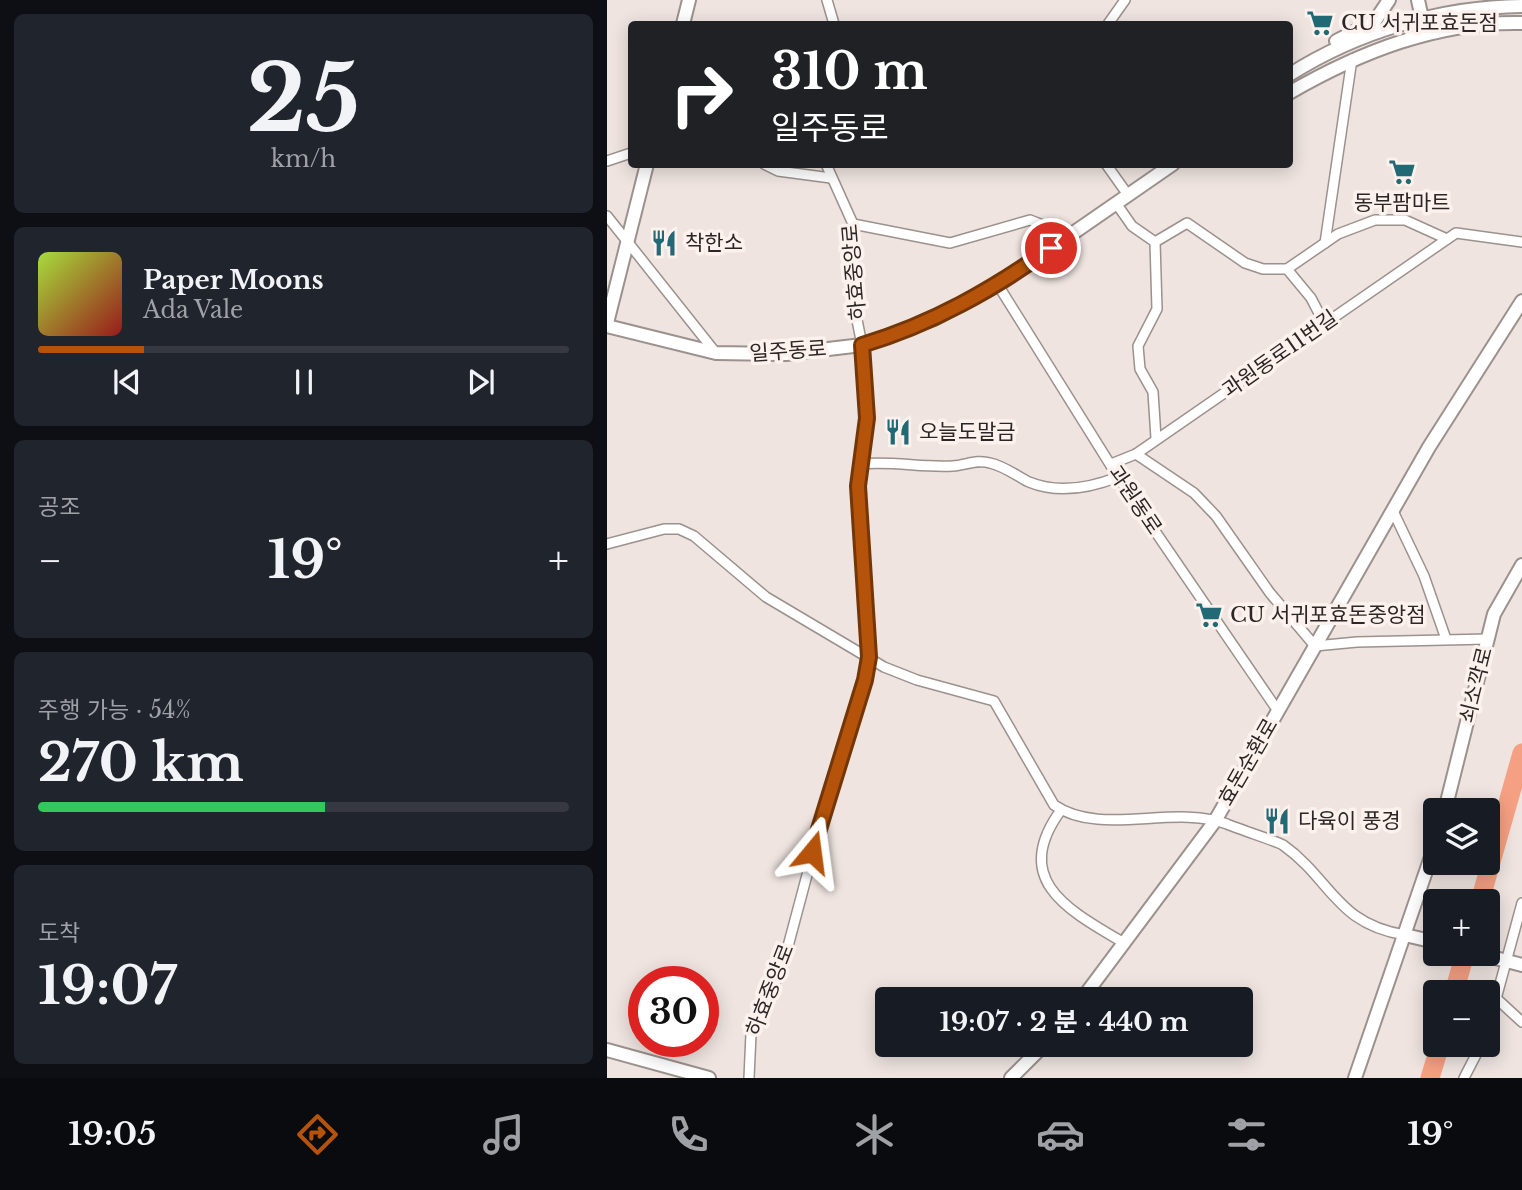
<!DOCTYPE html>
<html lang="ko">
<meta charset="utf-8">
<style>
body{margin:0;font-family:"Libre Baskerville","Noto Sans KR",serif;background:#20242c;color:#f1f3f6;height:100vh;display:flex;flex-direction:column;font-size:26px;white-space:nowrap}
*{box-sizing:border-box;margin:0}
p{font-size:23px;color:#9ea1a6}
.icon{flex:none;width:38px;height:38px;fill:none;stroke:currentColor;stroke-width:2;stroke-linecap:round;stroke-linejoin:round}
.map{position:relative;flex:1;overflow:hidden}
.details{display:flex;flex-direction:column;gap:14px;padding:14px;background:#0d0f14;width:607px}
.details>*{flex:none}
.banner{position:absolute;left:21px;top:21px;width:665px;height:147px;border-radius:7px;box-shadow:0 4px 18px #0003;background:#202124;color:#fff;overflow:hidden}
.fabs{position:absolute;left:816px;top:798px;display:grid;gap:14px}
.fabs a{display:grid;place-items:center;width:77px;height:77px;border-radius:7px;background:#171b24;box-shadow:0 4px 18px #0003;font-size:35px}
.speed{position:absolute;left:21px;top:966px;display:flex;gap:14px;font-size:35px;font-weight:700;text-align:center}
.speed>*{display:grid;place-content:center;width:91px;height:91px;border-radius:50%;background:#171b24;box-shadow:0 4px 18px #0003;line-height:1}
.speed .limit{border:10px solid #d22;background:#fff;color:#111}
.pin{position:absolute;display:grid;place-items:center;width:60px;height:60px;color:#fff;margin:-30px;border:4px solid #fff;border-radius:50%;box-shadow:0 2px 7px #0007}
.me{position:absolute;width:77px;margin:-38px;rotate:16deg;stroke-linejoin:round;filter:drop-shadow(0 0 5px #0008)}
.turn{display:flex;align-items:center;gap:24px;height:147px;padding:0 28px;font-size:32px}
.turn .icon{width:91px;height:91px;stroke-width:2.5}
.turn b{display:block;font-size:49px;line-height:60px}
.big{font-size:52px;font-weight:700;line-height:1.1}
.details .tile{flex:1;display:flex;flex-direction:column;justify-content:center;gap:10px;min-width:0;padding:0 24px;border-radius:10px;background:#20242c}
.details .dial{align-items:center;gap:0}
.dial b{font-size:91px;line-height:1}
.song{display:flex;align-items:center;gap:21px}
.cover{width:84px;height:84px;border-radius:10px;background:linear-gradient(135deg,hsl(80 70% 55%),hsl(0 70% 35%))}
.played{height:7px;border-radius:4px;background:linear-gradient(90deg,#b45309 20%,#363941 20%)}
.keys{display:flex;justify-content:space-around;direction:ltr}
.heat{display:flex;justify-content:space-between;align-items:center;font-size:38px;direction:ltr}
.charge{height:10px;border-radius:5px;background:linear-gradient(90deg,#34c759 54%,#363941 0)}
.trip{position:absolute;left:268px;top:987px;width:378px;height:70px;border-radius:7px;background:#171b24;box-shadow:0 4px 18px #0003;font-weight:700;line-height:70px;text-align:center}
.dock{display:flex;height:112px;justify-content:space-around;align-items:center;background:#090b0e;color:#9ea1a6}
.dock .icon{width:49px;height:49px}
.dock .active{color:#b45309}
.dock b{font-size:32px;color:#f1f3f6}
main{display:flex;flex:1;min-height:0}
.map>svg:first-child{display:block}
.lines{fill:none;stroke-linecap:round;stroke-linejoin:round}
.river{stroke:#f6a083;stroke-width:19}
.street-casing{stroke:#9b918d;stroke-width:12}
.secondary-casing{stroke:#9b918d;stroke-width:16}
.street{stroke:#fff;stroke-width:9}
.secondary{stroke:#fff;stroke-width:12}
.route-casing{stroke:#753606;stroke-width:18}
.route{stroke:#b45309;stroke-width:12}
.labels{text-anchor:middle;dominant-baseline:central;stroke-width:7;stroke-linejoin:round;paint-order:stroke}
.poi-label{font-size:21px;fill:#2b2726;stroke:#fdf1ed;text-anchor:start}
.street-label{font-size:21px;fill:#2b2726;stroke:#fdf1ed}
</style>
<main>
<section class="details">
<div class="tile dial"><b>25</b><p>km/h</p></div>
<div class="tile">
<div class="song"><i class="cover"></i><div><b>Paper Moons</b><p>Ada Vale</p></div></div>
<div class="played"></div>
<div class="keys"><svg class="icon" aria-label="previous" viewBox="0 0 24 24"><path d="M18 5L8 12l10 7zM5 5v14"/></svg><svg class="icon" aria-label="pause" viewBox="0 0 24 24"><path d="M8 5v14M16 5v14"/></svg><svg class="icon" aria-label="next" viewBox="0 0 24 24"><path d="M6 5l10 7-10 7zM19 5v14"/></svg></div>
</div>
<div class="tile"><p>공조</p>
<div class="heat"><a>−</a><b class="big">19°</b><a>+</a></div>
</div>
<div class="tile"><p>주행 가능 · 54%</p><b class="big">270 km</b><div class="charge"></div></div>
<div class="tile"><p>도착</p><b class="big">19:07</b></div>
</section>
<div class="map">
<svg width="915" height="1078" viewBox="0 0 915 1078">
<rect width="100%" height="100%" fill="#efe4e0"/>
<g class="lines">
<g class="river">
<polyline points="873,901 915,753"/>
<polyline points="847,992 858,954"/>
<polyline points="823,1078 833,1045"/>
</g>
<g class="street-casing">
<g id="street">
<polyline points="220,0 227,24"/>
<polyline points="501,24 518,0"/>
<polyline points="0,161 24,153"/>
<polyline points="157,164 171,171 224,178"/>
<polyline points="499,164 521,195"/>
<polyline points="509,203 525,226 548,242 550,309 531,346 533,369 546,392 549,438"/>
<polyline points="0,216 109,353"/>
<polyline points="246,224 343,243 423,220 462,235"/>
<polyline points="548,242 580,223 638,263 656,269 680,269 731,234 768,220 798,220 840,239"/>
<polyline points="718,243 745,59"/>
<polyline points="680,269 704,298 717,323"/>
<polyline points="391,285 511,477 671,711"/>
<polyline points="529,454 587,493 609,516 663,593 708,646 750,642 881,639"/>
<path d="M254 464C287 461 316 468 346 466 359 465 370 459 383 463 397 466 410 476 422 482 451 494 483 488 511 477"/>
<polyline points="504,464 529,454 849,233 915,242"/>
<polyline points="786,511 817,576 839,639"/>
<path d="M0 544 57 529H72L87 536 159 597 277 667 310 680 387 701 447 805C493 837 567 804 620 824 631 829 669 841 676 845 725 880 729 924 798 935"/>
<path d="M454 810C403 880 461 910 517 943"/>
<polyline points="890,999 915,1022"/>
<polyline points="880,1032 915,903"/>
<polyline points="142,1078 144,1034 176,965 216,815 258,680 262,657 251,486 260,418 255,345 248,310 246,224 219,164"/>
<polyline points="857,1078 874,1045"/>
</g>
</g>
<g class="secondary-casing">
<g id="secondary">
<polyline points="811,0 816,23"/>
<polyline points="76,24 82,0"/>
<polyline points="729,41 768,21 782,0"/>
<path d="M682 75C751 31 834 7 915 6"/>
<path d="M682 93C753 52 831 21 915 23"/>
<polyline points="0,323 40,164"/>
<polyline points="0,326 109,353 179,354 255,345 327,319 391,285 566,164"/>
<polyline points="838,810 887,614 915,565"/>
<polyline points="798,935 828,942"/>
<polyline points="873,954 915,965"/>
<polyline points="475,999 608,821 822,447 915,301"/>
<polyline points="0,1050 102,1078"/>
<polyline points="404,1078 437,1045"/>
<polyline points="748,1078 828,845"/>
</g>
</g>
<use href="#street" class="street"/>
<use href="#secondary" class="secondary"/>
</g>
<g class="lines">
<g class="route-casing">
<path id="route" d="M205 852 258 680 262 657 251 486 260 418 255 345C325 324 385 290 444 248"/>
</g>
<use href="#route" class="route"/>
</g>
<defs>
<g id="supermarket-bare" transform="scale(2.1)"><path d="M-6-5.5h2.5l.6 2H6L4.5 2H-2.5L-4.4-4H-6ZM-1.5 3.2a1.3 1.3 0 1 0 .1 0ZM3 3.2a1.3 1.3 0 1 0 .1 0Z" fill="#206975" stroke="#fdf1ed" stroke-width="2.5" paint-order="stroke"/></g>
<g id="restaurant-bare" transform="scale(2.1)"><path d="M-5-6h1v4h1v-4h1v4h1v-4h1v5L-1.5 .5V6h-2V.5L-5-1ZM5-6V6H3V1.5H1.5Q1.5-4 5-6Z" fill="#206975" stroke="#fdf1ed" stroke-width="2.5" paint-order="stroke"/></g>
</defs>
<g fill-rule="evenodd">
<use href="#supermarket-bare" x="713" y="23"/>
<use href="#supermarket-bare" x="795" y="172"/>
<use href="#restaurant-bare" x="57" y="243"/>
<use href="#restaurant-bare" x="291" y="432"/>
<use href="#supermarket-bare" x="602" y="615"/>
<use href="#restaurant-bare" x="670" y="821"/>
</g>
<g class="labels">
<g class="poi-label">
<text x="734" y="23">CU 서귀포효돈점</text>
<text x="795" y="203" text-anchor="middle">동부팜마트</text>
<text x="78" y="243">착한소</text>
<text x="312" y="432">오늘도말금</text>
<text x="623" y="615">CU 서귀포효돈중앙점</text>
<text x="691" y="821">다육이 풍경</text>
</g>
<g class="street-label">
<text transform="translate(247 272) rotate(-95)">하효중앙로</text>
<text transform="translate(181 351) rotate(-4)">일주동로</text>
<text transform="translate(673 354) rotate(-35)">과원동로11번길</text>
<text transform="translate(528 500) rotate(56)">과원동로</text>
<text transform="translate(869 685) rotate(-76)">쇠소깍로</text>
<text transform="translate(641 762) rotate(-60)">효돈순환로</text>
<text transform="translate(163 990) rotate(-69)">하효중앙로</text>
</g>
</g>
</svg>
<div class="fabs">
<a><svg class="icon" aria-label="layers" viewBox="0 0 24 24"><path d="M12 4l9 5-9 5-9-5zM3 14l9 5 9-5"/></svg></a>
<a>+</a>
<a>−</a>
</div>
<div class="speed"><div class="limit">30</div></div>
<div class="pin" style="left:444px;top:248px;background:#d93025"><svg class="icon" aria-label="arrive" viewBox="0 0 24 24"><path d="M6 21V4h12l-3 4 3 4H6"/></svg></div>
<svg class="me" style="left:205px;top:852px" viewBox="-20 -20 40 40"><path d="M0-17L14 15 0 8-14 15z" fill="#b45309" stroke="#fff" stroke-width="4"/></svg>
<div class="trip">19:07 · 2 분 · 440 m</div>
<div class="banner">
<div class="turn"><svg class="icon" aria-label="right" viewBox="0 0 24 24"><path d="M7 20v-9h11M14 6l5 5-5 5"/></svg><div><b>310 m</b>일주동로</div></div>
</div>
</div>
</main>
<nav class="dock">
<b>19:05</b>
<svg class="icon active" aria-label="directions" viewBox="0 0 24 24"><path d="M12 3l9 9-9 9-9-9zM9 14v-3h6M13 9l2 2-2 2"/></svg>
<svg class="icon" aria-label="music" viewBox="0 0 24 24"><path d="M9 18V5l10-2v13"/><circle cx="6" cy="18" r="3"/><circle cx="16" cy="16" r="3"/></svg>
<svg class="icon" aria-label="phone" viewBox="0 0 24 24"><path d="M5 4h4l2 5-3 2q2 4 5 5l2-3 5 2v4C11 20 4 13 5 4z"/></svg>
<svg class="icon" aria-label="climate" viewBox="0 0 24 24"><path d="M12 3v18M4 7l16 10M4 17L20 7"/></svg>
<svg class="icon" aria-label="car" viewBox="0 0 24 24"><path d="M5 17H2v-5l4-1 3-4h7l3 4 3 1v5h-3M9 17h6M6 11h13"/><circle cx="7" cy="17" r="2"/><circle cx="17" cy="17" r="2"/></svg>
<svg class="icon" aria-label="filters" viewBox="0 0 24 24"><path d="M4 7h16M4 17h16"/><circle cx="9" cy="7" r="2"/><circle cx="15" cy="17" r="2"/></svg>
<b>19°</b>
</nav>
